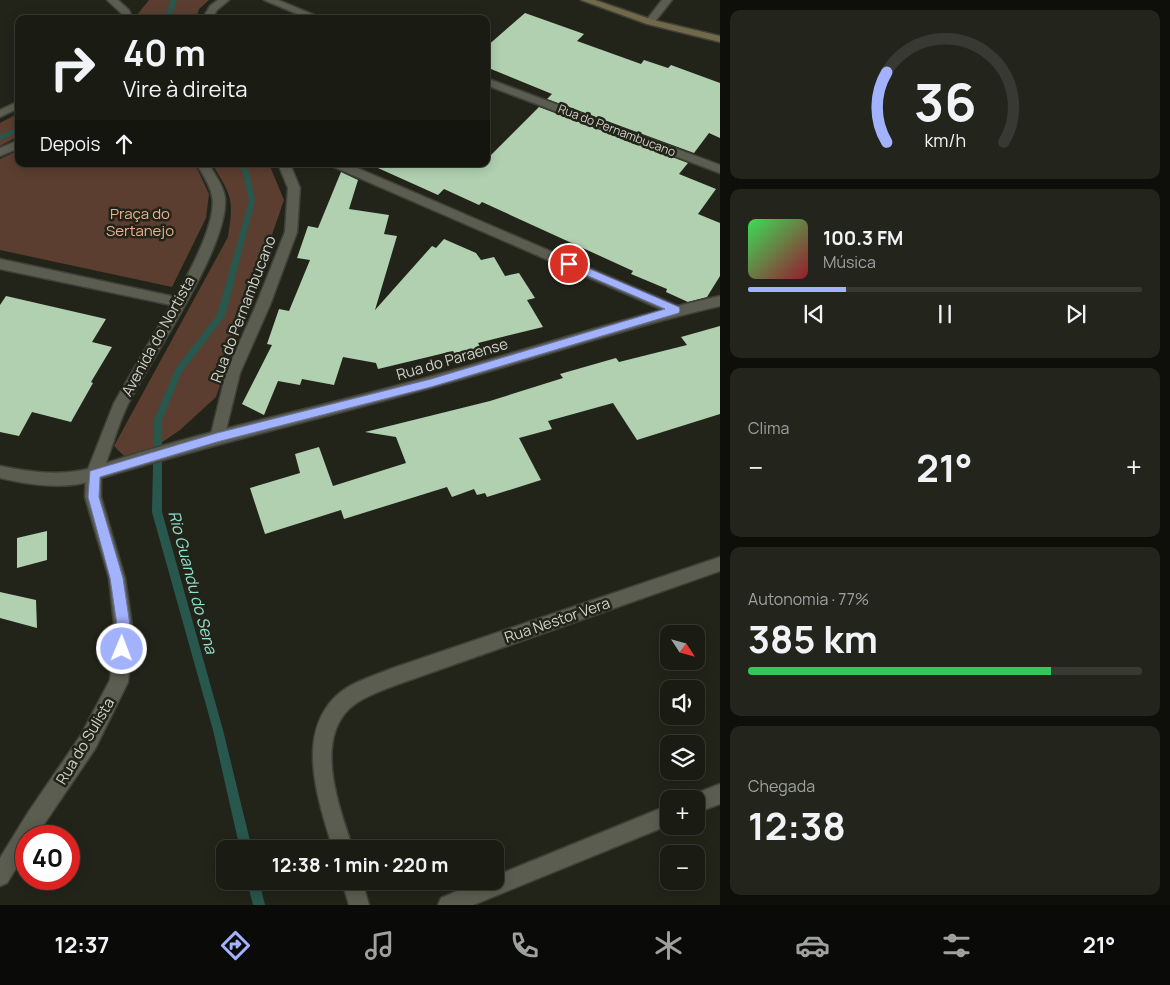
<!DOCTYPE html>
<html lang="pt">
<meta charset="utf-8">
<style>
body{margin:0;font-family:Manrope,sans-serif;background:#23241c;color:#f1f3f6;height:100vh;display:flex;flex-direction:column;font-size:19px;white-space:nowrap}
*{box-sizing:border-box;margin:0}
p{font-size:16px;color:#9fa1a0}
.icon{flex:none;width:28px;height:28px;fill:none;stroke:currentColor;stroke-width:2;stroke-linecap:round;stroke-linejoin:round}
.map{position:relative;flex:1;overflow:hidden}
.drawer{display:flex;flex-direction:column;gap:10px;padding:10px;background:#0e0f0a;width:450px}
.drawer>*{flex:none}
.hud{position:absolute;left:15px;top:15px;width:475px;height:152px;border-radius:10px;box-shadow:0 2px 12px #0003,0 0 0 1px #383933;background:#1a1b13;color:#f1f3f6;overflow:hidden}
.needle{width:32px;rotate:126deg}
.fabs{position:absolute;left:660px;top:625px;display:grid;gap:10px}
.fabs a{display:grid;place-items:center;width:45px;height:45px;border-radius:10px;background:#1a1b13;box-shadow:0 2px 12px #0003,0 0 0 1px #383933;font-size:25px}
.speed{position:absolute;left:15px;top:825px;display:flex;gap:10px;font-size:25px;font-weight:700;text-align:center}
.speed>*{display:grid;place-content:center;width:65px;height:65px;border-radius:50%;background:#1a1b13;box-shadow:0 2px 12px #0003,0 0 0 1px #383933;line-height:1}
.speed .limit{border:8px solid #d22;background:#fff;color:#111}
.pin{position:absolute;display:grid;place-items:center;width:42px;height:42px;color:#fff;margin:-21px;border:2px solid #fff;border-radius:50%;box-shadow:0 1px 5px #0007}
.me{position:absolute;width:55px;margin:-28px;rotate:1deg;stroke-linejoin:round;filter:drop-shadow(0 0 4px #0008)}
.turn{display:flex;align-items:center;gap:18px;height:105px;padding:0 25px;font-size:22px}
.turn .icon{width:65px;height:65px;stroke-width:2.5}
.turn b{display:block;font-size:35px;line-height:42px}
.then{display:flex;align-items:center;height:48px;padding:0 25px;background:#0003;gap:10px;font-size:19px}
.big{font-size:38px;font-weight:700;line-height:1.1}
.drawer .widget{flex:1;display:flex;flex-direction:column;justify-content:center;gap:8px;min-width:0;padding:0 18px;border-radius:10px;background:#23241c}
.drawer .dial{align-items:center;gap:0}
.dial svg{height:130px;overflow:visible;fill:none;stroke:#383933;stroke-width:7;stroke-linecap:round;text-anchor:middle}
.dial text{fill:#f1f3f6;stroke:none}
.song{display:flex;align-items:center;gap:15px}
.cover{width:60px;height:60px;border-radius:8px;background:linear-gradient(135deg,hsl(130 70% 55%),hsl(350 70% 35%))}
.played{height:5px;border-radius:2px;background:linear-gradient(90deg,#a2b2fd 25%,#383933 25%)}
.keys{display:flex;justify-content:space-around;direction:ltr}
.heat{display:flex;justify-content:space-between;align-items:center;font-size:28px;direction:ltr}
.charge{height:8px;border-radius:4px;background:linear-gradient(90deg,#34c759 77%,#383933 0)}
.trip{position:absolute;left:216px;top:840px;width:288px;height:50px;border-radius:10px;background:#1a1b13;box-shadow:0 2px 12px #0003,0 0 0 1px #383933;font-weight:700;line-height:50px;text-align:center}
.tab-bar{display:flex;height:80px;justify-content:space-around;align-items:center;background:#0a0b08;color:#9fa1a0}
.tab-bar .icon{width:35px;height:35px}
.tab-bar .active{color:#a2b2fd}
.tab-bar b{font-size:22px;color:#f1f3f6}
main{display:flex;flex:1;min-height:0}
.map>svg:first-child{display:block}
.green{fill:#5b3e2f}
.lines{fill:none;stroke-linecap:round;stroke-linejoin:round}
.stream{fill:#28574d;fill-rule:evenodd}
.building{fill:#b0d0b0}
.minor-casing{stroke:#3f4038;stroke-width:3}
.tertiary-casing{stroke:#3f4038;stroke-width:3}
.secondary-casing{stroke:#3f4038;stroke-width:3}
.minor{fill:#5b5d50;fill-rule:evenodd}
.tertiary{fill:#5b5d50;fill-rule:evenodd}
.secondary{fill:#72694b;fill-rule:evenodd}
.route{fill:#a2b2fd;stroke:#6974a4}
.labels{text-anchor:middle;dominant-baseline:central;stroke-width:5;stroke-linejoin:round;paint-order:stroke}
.far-street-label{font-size:12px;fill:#d1d2cb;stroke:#232419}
.park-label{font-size:15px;fill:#ecae8f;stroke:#232419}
.street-label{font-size:15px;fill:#d1d2cb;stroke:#232419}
.water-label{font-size:16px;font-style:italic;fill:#8fe0cd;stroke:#232419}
</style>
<main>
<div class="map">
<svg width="720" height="905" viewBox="0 0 720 905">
<rect width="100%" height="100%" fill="#232419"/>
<g class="green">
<polygon points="149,0 209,0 199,9 196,19 137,19 137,15"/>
<polygon points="19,113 19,136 0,146 0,123"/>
<polygon points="19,150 19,164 195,164 209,194 206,218 172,287 0,250 0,159"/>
<path d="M212 164H269L284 200 216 397 180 430 155 447 124 456 114 446 228 237C234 198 232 197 212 164Z"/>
</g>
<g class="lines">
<g class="stream">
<polygon points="171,0 177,0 170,19 164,19"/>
<polygon points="19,127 19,132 0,140 0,135"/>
<polygon points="237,164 243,164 249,172 255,201 225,316 182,372 162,420 162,512 223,730 252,849 240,849 213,730 152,512 154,420 176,368 217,315 249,201 243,172"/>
<polygon points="247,881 259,881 265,905 253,905"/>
</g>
</g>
<g class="building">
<polygon points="525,13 584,34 577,41 641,64 644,60 668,68 671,65 720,83 720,138 709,133 694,153 547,99 552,94 486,67 486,47"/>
<polygon points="539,107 688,163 679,174 716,189 698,214 720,223 720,276 707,297 688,302 666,292 667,289 631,274 633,271 482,202 479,205 444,189 438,195 369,164 486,164 486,160"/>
<polygon points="341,172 358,180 349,209 389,215 384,234 397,236 375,310 432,246 436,248 444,239 476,253 481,260 494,257 505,276 519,273 535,298 527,300 543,327 478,343 482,351 457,358 453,351 378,369 376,363 343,357 334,385 302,379 300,385 278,381 264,415 242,404 272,345 267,344 279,309 289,311 310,260 297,258 308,226 318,228"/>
<polygon points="6,296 106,319 92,342 112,347 91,382 93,383 71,422 32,412 19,436 0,432 0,305"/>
<polygon points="720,326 720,414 637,440 613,403 548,421 552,429 519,438 541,480 487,497 485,493 477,495 474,489 452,497 447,487 344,519 341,510 265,534 250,488 300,473 295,454 319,447 333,486 406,463 396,437 365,432 490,401 563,378 560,374 616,358 619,362 687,345 681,337"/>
<polygon points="47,531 47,560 17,568 17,538"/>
<polygon points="0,592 36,600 37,628 0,618"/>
</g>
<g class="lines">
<g class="minor-casing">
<g id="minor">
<polygon points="107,0 118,0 129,10 133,19 123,19 121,13"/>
<polygon points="218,0 229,0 217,10 212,19 202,19 210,6"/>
<polygon points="264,0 278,0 324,19 309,19"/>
<polygon points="662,0 672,0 653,24 647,24 645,22"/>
<polygon points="486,78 720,165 720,173 486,85"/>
<polygon points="19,101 19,108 0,117 0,110"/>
<polygon points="19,140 19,148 0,156 0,148"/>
<path d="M197 164H209C214 174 224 186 225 198 229 247 152 357 128 404 116 428 111 455 99 479 66 490 34 486 0 478V466C30 472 58 476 88 469L114 403 171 305 0 269V259L176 297C188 274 218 221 212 196 210 184 202 174 197 164Z"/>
<polygon points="278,164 290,164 300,188 297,232 270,305 240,373 224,438 222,442 217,444 212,442 210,438 226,373 256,305 285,232 288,188"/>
<polygon points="332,164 348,164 680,307 682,310 680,313 670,313 334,167"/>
<path d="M720 557V571L393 686C378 692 361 698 349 709 314 743 340 809 353 849H333C319 802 295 737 335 697 350 682 374 676 393 668Z"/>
<polygon points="720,784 720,804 696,813 696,799 688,799 689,796"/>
<polygon points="669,805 669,825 473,905 438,905 441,898 481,881 495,881 495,876"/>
<polygon points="342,881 362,881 369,905 349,905"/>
</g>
</g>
<g class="tertiary-casing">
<path id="tertiary" d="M720 296V306C628 327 539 358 448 383 332 416 216 443 101 478V497L125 578 133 632 128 682 95 749 36 836H26V852L7 883 0 886V858L29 811 81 735 110 680 115 632 109 578 85 497 86 474 89 469C189 434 296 413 399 385 506 357 611 320 720 296Z"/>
</g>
<g class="secondary-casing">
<polygon id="secondary" points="581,0 595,0 653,20 720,36 720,42 647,24"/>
</g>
<use href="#minor" class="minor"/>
<use href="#tertiary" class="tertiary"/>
<use href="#secondary" class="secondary"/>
</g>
<polygon class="route" points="569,260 679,307 680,310 679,313 431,387 217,442 100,477 99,497 123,578 131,632 127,653 122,655 118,653 116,649 118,632 110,578 88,497 90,471 217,433 431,379 665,309 565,266 564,264"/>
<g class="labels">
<g class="far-street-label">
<text transform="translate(617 130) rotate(21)">Rua do Pernambucano</text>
</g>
<g class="park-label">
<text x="140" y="213">Praça do<tspan x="140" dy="17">Sertanejo</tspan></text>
</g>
<g class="street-label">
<text transform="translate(243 309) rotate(-69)">Rua do Pernambucano</text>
<text transform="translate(158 336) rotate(-61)">Avenida do Nortista</text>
<text transform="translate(452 359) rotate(-16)">Rua do Paraense</text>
<text transform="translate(557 620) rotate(-19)">Rua Nestor Vera</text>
<text transform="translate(85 741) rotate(-59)">Rua do Sulista</text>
</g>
<g class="water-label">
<text transform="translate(193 582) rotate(75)">Rio Guandu do Sena</text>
</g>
</g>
</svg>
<div class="fabs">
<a><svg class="needle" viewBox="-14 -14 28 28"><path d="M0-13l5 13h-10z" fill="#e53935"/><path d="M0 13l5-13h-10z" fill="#9fa1a0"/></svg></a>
<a><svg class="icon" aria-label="sound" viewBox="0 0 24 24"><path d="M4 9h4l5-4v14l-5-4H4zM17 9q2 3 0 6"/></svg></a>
<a><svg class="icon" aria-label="layers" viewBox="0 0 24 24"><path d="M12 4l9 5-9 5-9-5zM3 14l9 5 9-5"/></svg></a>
<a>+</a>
<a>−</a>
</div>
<div class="speed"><div class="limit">40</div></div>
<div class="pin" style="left:569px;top:264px;background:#d93025"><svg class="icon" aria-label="arrive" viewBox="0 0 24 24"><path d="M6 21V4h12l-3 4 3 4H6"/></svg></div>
<svg class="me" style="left:122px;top:649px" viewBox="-20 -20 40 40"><circle r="17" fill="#a2b2fd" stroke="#fff" stroke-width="3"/><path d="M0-11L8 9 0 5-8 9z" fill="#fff"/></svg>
<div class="trip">12:38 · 1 min · 220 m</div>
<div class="hud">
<div class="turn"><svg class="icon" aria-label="right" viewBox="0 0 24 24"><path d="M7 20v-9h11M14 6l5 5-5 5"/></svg><div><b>40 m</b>Vire à direita</div></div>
<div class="then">Depois<svg class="icon" aria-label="ahead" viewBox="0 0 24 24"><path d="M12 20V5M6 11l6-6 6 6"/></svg></div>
</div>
</div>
<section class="drawer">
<div class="widget dial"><svg viewBox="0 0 100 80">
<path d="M14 69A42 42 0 1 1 86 69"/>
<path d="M14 69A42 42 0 0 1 14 26" stroke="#a2b2fd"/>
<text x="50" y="56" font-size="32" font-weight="700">36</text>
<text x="50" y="72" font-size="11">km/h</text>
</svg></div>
<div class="widget">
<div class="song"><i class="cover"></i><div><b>100.3 FM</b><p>Música</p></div></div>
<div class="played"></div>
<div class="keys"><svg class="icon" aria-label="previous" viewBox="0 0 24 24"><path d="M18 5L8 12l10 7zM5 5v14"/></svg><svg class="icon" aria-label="pause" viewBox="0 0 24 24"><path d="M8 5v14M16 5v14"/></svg><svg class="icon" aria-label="next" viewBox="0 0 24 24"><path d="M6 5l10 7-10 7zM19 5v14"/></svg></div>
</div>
<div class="widget"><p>Clima</p>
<div class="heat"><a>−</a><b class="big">21°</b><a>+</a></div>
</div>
<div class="widget"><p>Autonomia · 77%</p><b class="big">385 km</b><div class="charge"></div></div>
<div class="widget"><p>Chegada</p><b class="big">12:38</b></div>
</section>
</main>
<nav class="tab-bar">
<b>12:37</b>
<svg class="icon active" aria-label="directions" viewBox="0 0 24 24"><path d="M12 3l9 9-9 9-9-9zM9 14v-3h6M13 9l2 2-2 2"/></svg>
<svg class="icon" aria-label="music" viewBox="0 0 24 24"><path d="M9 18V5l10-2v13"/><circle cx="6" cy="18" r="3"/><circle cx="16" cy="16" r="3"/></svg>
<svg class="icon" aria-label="phone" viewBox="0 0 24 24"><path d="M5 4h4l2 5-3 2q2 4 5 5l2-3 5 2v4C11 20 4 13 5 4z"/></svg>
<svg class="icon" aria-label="climate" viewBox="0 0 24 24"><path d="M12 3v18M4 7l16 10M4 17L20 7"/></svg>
<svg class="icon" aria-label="car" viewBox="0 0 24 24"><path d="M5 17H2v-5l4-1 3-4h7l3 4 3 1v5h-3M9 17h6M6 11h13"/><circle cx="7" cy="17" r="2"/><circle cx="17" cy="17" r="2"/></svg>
<svg class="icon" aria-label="filters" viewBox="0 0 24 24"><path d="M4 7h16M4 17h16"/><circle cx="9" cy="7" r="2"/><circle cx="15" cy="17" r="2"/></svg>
<b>21°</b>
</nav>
